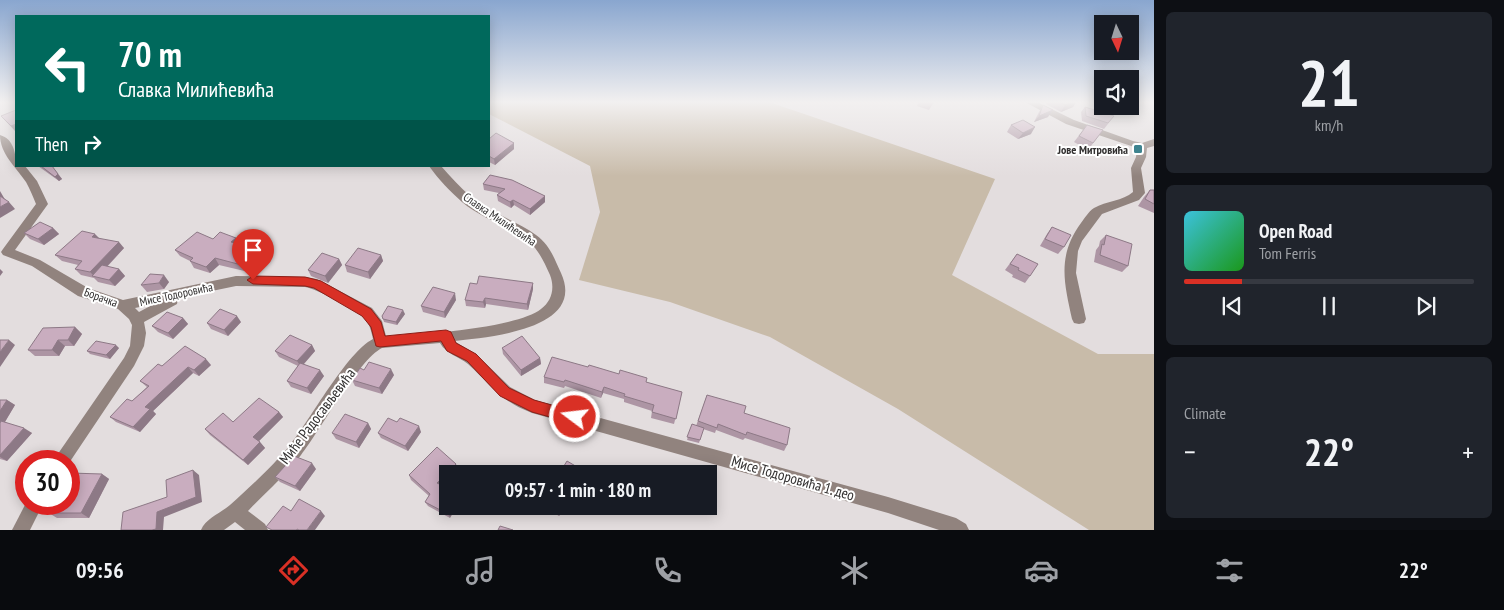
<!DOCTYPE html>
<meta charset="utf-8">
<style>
body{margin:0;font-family:"PT Sans Narrow",sans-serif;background:#20242c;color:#f1f3f6;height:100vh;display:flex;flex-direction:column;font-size:19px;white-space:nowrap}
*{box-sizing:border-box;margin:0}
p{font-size:16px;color:#9ea1a6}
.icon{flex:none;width:28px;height:28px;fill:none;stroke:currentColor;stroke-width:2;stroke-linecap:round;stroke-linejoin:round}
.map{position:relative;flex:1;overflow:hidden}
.drawer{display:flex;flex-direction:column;gap:12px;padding:12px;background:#0d0f14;width:350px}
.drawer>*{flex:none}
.guide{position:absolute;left:15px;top:15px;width:475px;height:152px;border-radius:0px;box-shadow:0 2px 12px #0003;background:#00695c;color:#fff;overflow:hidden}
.needle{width:32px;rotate:176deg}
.buttons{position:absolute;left:1094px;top:15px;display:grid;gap:10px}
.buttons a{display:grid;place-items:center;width:45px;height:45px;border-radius:0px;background:#171b24;box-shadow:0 2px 12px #0003;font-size:25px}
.speed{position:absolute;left:15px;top:450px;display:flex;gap:10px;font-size:25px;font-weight:700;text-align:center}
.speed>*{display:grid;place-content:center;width:65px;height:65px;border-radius:50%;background:#171b24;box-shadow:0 2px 12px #0003;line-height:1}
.speed .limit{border:8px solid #d22;background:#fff;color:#111}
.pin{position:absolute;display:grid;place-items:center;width:42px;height:42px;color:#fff;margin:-51px -21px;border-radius:50% 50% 50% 0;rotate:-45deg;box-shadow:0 0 5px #0007}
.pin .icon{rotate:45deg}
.me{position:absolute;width:55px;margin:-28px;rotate:285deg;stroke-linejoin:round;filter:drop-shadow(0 0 4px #0008)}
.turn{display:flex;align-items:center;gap:18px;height:105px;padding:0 20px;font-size:22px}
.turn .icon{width:65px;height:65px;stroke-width:2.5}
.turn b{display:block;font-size:35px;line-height:42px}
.then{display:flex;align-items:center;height:48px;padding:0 20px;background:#0003;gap:10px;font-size:19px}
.big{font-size:38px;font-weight:700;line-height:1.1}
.drawer .widget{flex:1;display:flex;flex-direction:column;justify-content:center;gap:8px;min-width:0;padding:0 18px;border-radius:8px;background:#20242c}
.drawer .dial{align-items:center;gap:0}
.dial b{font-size:65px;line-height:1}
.song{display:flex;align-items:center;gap:15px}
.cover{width:60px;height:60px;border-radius:8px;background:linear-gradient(135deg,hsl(190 70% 55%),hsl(120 70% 35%))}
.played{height:5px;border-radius:2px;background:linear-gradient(90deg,#d93025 20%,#363941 20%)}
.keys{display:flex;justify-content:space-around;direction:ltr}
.heat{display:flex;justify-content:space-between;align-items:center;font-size:28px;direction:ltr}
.trip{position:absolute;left:439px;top:465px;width:278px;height:50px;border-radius:0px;background:#171b24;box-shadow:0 2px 12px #0003;font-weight:700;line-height:50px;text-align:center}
.tab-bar{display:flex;height:80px;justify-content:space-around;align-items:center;background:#090b0e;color:#9ea1a6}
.tab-bar .icon{width:35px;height:35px}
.tab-bar .on{color:#d93025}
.tab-bar b{font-size:22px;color:#f1f3f6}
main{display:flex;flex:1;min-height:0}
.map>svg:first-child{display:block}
.green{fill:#c8bba9}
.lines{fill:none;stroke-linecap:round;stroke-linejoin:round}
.minor{fill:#91837e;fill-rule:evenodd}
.wall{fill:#ad95a4}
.shaded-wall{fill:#8d7986}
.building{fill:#c9adbf;stroke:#8d7986}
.route{fill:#d93025;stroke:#8d1f18}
.poi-dot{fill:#3e838f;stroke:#fff;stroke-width:2}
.labels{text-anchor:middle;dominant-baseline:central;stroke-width:4;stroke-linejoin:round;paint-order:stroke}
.poi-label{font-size:12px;font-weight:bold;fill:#312f2f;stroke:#fff;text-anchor:end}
.street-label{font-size:12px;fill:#312f2f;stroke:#fff}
.near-street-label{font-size:15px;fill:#312f2f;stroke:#fff}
</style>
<main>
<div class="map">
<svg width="1154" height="530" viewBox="0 0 1154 530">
<rect width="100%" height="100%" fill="#e3ddde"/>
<polygon class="green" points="489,102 769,102 995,179 952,275 1098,354 1154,354 1154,530 1089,530 898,409 770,337 670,302 579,280 600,212 590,166 489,114"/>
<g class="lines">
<g class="minor">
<path d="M1025 102H1037L1074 120 1133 141 1142 143 1154 139V146L1147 148 1146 157 1141 168 1145 193 1139 200 1102 214 1082 241 1078 251 1076 273 1086 319 1084 323 1079 324 1074 323 1072 319C1064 282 1057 256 1081 223 1085 218 1088 212 1094 208 1106 201 1123 201 1133 192L1131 168 1136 157 1137 148 1066 124Z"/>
<path d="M0 135C14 139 16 154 16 166H25L37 181 48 204 15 250 40 260 88 288 123 300 236 276 305 277 317 279 372 308 382 321 386 336C419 335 517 328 541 309 552 301 555 288 550 275 544 262 539 250 528 241 507 226 481 218 462 202 451 192 438 179 429 166H441C450 176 460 187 470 196 489 213 516 220 536 235 550 245 554 258 561 273 587 330 488 337 454 341L476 354 510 387 535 400 888 497 956 518 966 524 969 530H939L888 513 532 413C500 401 491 385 468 364 458 356 446 354 440 343L382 348C358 360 320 431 301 455 286 475 265 493 248 511L265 524 268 530H245L235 522 224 530H201C206 518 221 513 230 505 249 488 274 465 290 445 310 420 347 352 373 339 371 330 370 325 364 318 356 309 317 289 305 287L236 286 178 298 177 304 144 322 146 333 144 346 134 366 69 463V461H53L124 358 130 346 132 325 129 319 118 309 78 296 32 266 3 255 1 252 3 249 36 204C33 197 30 189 26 182 16 167 0 154 0 135ZM154 304 139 312 135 308Z"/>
<polygon points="26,503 43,504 30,530 12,530"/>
</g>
</g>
<g class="wall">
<polygon points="919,102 934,102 929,110 917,106"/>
<polygon points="1048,102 1076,102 1073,107 1061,112 1046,104"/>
<polygon points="1043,105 1048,117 1034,122 1039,112"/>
<polygon points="1085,107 1114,116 1104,129 1082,121 1081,112"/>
<polygon points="16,110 16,132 1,116"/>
<polygon points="1011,125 1031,134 1018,139 1007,132"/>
<polygon points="1087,125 1103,130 1088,150 1074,142"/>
<polygon points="489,139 514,143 514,149 495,165 489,162"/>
<polygon points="38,166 52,166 62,179 59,181"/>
<polygon points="483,184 545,196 545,202 530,215 514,205 511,208 498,201 497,195 499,193 484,190"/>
<polygon points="1150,190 1154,190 1154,213 1138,206 1144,197"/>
<polygon points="1052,227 1064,247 1058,254 1040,246 1047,234"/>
<polygon points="53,228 59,234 44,245 30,239 24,233"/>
<polygon points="1106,235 1128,266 1122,272 1094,262 1096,250 1099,246 1100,241"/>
<polygon points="99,238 124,248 107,267 119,269 125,276 115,286 98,282 94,278 81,275 75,269 78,265 62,261 55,255"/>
<polygon points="236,238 239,244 268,250 271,257 257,274 219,265 210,273 194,268 190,261 180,256 175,250 213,239"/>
<polygon points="1017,254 1030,276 1025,283 1012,277 1013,275 1005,270"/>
<polygon points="381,255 383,261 370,279 347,272 345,265"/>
<polygon points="339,259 342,265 328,283 311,276 308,270"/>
<polygon points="169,282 164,289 147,292 141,285"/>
<polygon points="533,283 533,289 528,310 486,304 485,308 466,306 465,300 477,284"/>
<polygon points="456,300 445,318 423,312 421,306"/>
<polygon points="405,314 397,325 384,322 382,316"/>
<polygon points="183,318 188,324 173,339 158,332 152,326"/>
<polygon points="241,322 228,336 211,329 207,323"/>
<polygon points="75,327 82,334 74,346 65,346 59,356 35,356 28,350"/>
<polygon points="312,345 315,351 304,364 324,376 311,394 291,387 287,381 298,366 279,357 275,351"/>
<polygon points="119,348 110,359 90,354 87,351"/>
<polygon points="502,348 540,358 541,364 521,376 503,354"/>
<polygon points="211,365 199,376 193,373 153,411 156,414 140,432 116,422 110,417 132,401 147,387 140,381 162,366"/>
<polygon points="588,367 682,392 674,424 651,418 652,411 624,402 624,399 603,393 601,398 565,386 564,388 544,383 544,377"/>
<polygon points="364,370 394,375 382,394 355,386 352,380"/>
<polygon points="707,395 744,413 787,445 784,451 745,438 743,440 716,430 715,433 703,429 699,443 687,440 692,424 696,426"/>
<polygon points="0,400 7,400 15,405 5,422 32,433 7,461 0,459"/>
<polygon points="279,412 283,417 259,441 265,448 248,465 210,435 205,429 233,422"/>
<polygon points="368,423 371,429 359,448 336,439 332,433"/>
<polygon points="421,432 408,451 381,438 378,433"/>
<polygon points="316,469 300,491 280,482 275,477"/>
<polygon points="458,469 442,485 450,518 428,506 425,502 429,496 411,480 409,475"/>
<polygon points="102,474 109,479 89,518 57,518 49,513"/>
<polygon points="542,506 565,506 559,516"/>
</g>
<g class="shaded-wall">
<polygon points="1073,102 1076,102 1073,107 1061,112 1065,105"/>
<polygon points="1053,110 1048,117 1034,122 1039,116"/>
<polygon points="16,124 16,132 11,126"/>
<polygon points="1035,127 1031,134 1018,139 1023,133"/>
<polygon points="514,143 514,149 495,165 494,159"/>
<polygon points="58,174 62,179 59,181 55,177"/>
<polygon points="0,191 7,203 0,196"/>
<polygon points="545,196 545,202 530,215 530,209"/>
<polygon points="513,200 514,205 511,208 510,202"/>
<polygon points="9,202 15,209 0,218 0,207"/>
<polygon points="53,228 59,234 44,245 38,239"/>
<polygon points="95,234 101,240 92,237"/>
<polygon points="236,238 240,244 231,242"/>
<polygon points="119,242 124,248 97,277 94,276 90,272"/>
<polygon points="268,250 271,257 257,274 253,268"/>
<polygon points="381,255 383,261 370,279 368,272"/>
<polygon points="215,258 219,265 210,273 206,267"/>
<polygon points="339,259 342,265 328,283 325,276"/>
<polygon points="0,269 3,272 0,276"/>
<polygon points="119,269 125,276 115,286 109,280"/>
<polygon points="164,275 169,282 164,289 159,283"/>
<polygon points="533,283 533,289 528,310 527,304"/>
<polygon points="455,293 456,300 445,318 444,312"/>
<polygon points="485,298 486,304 485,308 483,302"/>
<polygon points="403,310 405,314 397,325 396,322"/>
<polygon points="237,316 241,322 228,336 224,330"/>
<polygon points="183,318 188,324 173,339 168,333"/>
<polygon points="75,327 82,334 74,346 68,340"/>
<polygon points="9,340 15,345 0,367 0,352"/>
<polygon points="58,340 65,346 59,356 52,350"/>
<polygon points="116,345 119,348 110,359 106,355"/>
<polygon points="312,345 315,351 301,367 297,361"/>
<polygon points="540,358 541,364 521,376 521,370"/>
<polygon points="206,359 211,365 199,376 194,370"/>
<polygon points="188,367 193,373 153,411 156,414 140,432 133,427 145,407"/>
<polygon points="391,369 394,375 382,394 379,388"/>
<polygon points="320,370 324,376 311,394 307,388"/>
<polygon points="604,387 603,393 601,398 602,392"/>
<polygon points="7,400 15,405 0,430 0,411"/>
<polygon points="279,412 283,417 258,442 253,437"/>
<polygon points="368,423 371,429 359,448 356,442"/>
<polygon points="419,426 421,432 408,451 405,446"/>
<polygon points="24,428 32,433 7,461 0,457 0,455"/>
<polygon points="260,442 265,448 248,465 243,460"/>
<polygon points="312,463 316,469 300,491 295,486"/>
<polygon points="456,464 458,469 453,474 448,474 448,479 439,488 437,483"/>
<polygon points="193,470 199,475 202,502 164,517 163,530 152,530 157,512"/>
<polygon points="102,474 109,479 89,518 81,513"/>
<polygon points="453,506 457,506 450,518 448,514"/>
<polygon points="561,506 565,506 559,516 558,511"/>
<polygon points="321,511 325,516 315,530 307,530"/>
</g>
<g class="building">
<polygon points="1059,102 1073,102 1065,105"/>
<polygon points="1043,105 1053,110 1039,116"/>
<polygon points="1085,107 1114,116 1108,123 1086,116"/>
<polygon points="16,110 16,124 11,126 1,116"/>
<polygon points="1023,120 1035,127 1023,133 1011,125"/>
<polygon points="1087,125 1103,130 1093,143 1079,136"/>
<polygon points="496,133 514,143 494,159 489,156 489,139"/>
<polygon points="41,166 52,166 58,174 55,177"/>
<polygon points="490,175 512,180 545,196 530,209 513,200 510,202 497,195 505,189 483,184"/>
<polygon points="1150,190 1154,190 1154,204 1145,199"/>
<polygon points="0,196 9,202 0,207"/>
<polygon points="40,222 53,228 38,239 24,233"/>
<polygon points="1052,227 1071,235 1064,247 1045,239"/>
<polygon points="82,231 95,234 92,237 119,242 90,272 75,269 82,261 55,255"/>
<polygon points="197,232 213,239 220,232 236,238 231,242 268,250 253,268 215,258 206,267 190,261 193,258 175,250"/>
<polygon points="1106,235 1132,244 1128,266 1100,255 1102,244 1104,245"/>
<polygon points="358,248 381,255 368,272 345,265"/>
<polygon points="322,253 339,259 325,276 308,270"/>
<polygon points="1017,254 1038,264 1030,276 1018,270 1019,268 1010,264"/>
<polygon points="102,265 119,269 109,280 92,276"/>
<polygon points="150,274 164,275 159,283 141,285"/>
<polygon points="479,276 533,283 527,304 485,298 483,302 465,300 470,283 477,284"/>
<polygon points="433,287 455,293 444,312 421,306"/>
<polygon points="388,306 403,310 396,322 383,319 382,316"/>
<polygon points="220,309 237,316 224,330 207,323"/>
<polygon points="167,312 183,318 168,333 152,326"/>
<polygon points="75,327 68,340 58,340 52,350 28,350 43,328"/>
<polygon points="290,335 312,345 297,361 275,351"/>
<polygon points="522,336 540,358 521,370 502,348"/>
<polygon points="0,340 9,340 0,352"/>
<polygon points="96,341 116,345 106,355 87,351"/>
<polygon points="185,346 206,359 194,370 188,367 145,407 150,409 133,427 110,417 127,399 132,401 149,386 140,381 158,364 162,366"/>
<polygon points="552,357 588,367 589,365 619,374 620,370 647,378 646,382 682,392 676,419 652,412 654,405 624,396 625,394 604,387 602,392 565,380 564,382 544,377"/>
<polygon points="369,362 391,369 379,388 352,380 360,368 364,370"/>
<polygon points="300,363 320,370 307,388 287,381"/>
<polygon points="707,395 746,406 744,413 790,428 787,445 747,432 746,435 718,424 717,428 698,421"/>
<polygon points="259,398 279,412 253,437 260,442 243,460 205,429 223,413 233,422"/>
<polygon points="0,400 7,400 0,411"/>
<polygon points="345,414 368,423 356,442 332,433"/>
<polygon points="388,418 397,422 400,418 419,426 405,446 378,433"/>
<polygon points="1,421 24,428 0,455 0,423"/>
<polygon points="692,424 704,428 700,440 687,437"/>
<polygon points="437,447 456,464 437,483 448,488 448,506 453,506 448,514 425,502 430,494 409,475"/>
<polygon points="294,456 312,463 295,486 275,477"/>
<polygon points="567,461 589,474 559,474"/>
<polygon points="647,466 659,474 643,474"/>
<polygon points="193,470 196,497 157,512 156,529 152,530 121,530 123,512 167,497 166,480"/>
<polygon points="70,473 102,474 81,513 49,513 54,504 69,504 69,476"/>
<polygon points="299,499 321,511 307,530 299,530 297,529 297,530 272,530 266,527 283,506 291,511"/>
<polygon points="550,506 561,506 558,511"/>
<polygon points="500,526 513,530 498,530"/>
</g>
<linearGradient id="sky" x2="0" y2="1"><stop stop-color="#89a6cf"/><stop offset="0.58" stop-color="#f2f0f0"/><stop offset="1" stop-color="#f2f0f0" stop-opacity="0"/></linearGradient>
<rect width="1154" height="176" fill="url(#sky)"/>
<polygon class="route" points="253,276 305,277 321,281 371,309 381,322 385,336 446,330 451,332 456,343 476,354 509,388 534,400 580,413 582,417 580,422 575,424 532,412 500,396 467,361 447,351 441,341 380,347 376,346 371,327 362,316 314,288 305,286 253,284 247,280"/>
<rect class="poi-dot" x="1133" y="144" width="10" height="10" rx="2.5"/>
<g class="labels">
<g class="poi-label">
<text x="1128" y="149">Јове Митровића</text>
</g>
<g class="street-label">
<text transform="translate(500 219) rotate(34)">Славка Милићевића</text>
<text transform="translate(176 294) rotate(-12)">Мисе Тодоровића</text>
<text transform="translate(101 297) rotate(20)">Борачка</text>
</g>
<g class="near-street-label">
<text transform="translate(317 416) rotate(-53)">Миће Радосављевића</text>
<text transform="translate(793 478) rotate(16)">Мисе Тодоровића 1. део</text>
</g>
</g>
</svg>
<div class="buttons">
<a><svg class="needle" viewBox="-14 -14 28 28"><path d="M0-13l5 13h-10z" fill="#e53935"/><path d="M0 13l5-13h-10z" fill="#9ea1a6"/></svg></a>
<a><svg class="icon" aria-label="sound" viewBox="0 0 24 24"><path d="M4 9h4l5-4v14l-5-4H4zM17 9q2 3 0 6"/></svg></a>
</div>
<div class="speed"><div class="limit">30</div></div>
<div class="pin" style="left:253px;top:280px;background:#d93025"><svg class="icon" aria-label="arrive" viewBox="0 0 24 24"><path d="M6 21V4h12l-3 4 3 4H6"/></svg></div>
<svg class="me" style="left:575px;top:417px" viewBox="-20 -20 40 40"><circle r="17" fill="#d93025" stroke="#fff" stroke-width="3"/><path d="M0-11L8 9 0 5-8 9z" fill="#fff"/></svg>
<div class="trip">09:57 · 1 min · 180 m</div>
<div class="guide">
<div class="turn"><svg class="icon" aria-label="left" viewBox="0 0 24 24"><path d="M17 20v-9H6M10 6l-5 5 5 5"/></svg><div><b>70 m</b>Славка Милићевића</div></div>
<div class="then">Then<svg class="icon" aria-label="right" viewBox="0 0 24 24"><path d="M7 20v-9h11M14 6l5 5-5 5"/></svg></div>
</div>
</div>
<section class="drawer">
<div class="widget dial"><b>21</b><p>km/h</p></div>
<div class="widget">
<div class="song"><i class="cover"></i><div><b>Open Road</b><p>Tom Ferris</p></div></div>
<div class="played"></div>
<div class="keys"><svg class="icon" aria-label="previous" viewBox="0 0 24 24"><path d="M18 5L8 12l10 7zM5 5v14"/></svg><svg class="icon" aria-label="pause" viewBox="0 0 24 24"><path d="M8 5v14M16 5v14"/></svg><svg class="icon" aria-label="next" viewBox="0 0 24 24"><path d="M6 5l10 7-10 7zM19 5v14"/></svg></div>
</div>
<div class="widget"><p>Climate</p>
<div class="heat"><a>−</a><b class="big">22°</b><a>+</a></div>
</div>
</section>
</main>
<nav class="tab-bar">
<b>09:56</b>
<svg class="icon on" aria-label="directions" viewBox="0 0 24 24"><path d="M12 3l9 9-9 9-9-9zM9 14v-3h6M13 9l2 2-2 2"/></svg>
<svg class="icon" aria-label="music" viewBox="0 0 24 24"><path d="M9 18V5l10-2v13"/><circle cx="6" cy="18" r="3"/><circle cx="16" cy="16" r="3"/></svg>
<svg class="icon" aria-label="phone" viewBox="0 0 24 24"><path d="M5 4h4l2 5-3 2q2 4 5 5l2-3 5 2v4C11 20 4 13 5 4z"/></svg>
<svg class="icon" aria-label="climate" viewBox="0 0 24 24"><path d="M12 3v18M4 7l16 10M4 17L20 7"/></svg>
<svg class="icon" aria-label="car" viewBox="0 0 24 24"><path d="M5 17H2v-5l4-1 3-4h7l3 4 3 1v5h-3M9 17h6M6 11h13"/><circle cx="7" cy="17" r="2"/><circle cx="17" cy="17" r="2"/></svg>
<svg class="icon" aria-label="filters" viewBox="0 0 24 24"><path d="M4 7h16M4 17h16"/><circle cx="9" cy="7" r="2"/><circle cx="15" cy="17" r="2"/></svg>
<b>22°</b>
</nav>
